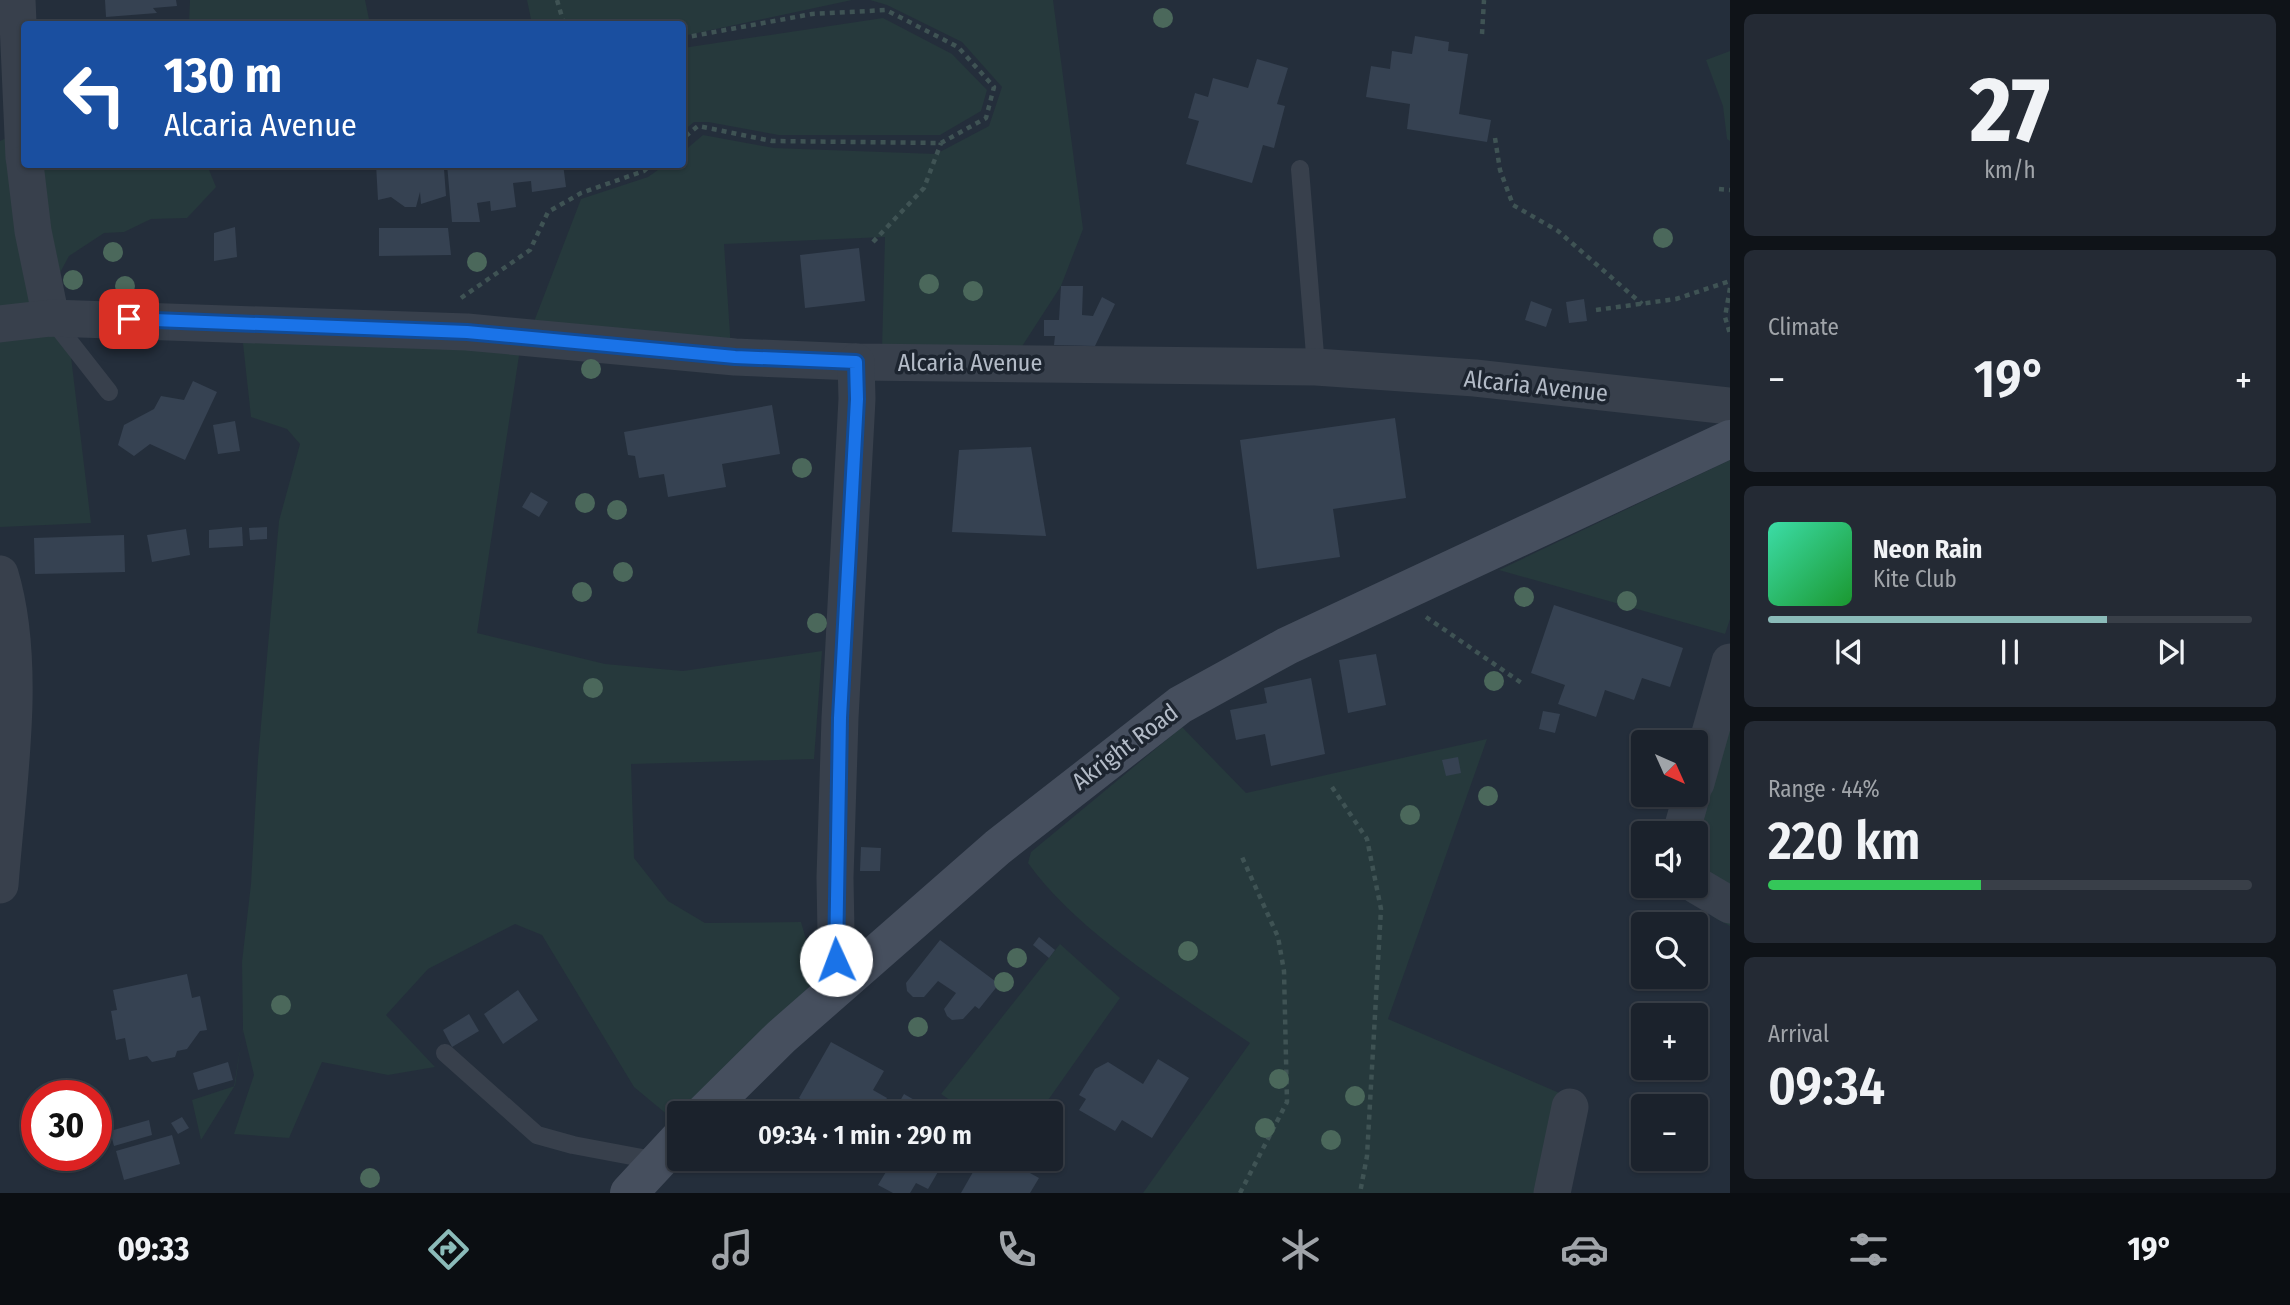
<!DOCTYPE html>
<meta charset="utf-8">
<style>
body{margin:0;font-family:"Fira Sans Condensed",sans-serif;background:#242a34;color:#f1f3f6;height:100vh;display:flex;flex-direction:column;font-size:26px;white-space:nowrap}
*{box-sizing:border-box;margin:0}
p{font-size:23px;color:#a0a4a9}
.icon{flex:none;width:38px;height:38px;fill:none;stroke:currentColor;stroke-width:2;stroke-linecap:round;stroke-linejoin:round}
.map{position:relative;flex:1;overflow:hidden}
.side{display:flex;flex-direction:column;gap:14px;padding:14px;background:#0f1318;width:560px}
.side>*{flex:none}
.guide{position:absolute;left:21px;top:21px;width:665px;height:147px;border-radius:7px;box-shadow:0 2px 5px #0004,0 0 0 2px #393f48;background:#1a4fa0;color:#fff;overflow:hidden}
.needle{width:46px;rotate:135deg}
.fabs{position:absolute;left:1631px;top:730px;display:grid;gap:14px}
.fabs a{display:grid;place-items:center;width:77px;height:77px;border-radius:7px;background:#1b222c;box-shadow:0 2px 5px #0004,0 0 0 2px #393f48;font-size:35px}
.speed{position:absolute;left:21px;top:1080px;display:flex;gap:14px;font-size:35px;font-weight:700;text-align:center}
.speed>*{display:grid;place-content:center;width:91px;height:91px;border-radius:50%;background:#1b222c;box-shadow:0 2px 5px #0004,0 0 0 2px #393f48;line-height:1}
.speed .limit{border:10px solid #d22;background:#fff;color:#111}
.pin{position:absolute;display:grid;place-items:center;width:60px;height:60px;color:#fff;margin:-30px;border-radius:14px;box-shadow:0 4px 10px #0006}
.me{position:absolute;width:77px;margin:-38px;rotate:358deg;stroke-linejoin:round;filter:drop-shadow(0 0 5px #0008)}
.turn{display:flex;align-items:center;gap:24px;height:147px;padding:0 28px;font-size:32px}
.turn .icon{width:91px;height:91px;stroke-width:2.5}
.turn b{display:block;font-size:49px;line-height:60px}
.big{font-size:52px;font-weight:600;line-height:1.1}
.side .widget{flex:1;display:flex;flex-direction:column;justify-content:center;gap:10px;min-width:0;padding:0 24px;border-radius:10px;background:#242a34}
.side .dial{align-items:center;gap:0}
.dial b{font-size:91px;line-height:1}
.song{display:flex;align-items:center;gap:21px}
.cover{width:84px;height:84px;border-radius:10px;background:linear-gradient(135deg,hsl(160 70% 55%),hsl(130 70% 35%))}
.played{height:7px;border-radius:4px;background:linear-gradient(90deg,#8bbbb9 70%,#393f48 70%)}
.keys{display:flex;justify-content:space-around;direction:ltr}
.heat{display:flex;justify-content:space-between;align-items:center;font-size:38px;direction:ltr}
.charge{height:10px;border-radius:5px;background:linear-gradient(90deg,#34c759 44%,#393f48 0)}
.trip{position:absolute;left:667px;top:1101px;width:396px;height:70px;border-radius:7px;background:#1b222c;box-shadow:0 2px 5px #0004,0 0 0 2px #393f48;font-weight:600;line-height:70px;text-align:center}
.tab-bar{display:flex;height:112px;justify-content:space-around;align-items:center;background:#0b0e12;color:#a0a4a9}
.tab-bar .icon{width:49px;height:49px}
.tab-bar .current{color:#8bbbb9}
.tab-bar b{font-size:32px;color:#f1f3f6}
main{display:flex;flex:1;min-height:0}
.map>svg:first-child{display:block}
.green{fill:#26393c}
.building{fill:#364252}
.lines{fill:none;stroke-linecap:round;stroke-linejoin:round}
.path{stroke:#3f5354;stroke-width:4.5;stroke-dasharray:5 5;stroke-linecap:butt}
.lane{stroke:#38404c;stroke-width:18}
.street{stroke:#38404c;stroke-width:37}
.secondary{stroke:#464f5e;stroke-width:38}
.tree{fill:#4b685b}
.route-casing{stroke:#114b97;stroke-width:18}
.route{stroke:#1a73e8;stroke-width:12}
.labels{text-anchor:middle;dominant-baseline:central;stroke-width:7;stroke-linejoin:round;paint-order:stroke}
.street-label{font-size:24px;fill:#b3bbc7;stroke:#1d2530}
</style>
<main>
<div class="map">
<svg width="1730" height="1193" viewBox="0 0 1730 1193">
<rect width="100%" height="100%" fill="#242e3b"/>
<g class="green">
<polygon points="190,0 365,0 370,24 189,24"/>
<polygon points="527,0 852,0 683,36 682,24 532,24"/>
<polygon points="870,0 1053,0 1083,229 1061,286 1019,351 882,349 885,237 724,244 731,349 532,327 581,199 648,177 665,165 682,164 683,152 703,135 774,148 936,154 989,126 1002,87 962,42 887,5"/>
<polygon points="883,18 952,54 987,90 981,111 940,135 779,135 708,122 694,122 683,131 683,48"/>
<polygon points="1730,51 1730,141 1727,139 1723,106 1706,60"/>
<polygon points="24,130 24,164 207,165 216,187 187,218 151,219 124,232 104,233 69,256 43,304 0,316 0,141"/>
<polygon points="68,332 91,523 0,527 0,335"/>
<polygon points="242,334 520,349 477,633 605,664 683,671 822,651 814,759 631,764 634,858 668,901 705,923 801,922 817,979 675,1121 634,1087 542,935 515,924 428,969 386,1015 435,1067 388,1075 322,1062 289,1138 234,1134 254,1075 243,1030 234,1087 201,1140 192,1100 235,1086 243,1028 242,962 251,884 258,759 279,521 300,444 287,429 251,417"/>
<polygon points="1730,460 1730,619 1725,634 1499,570"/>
<path d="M1730 689V926C1723 922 1712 918 1708 911 1675 864 1717 743 1730 689Z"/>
<path d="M1182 727 1246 793 1487 739 1388 1019 1564 1095 1548 1193H1143L1250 1043C1177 993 1080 935 1028 863L1031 852Z"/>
<polygon points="1060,944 1120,998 1039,1113 969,1113 941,1094"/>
</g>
<g class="building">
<polygon points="105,0 176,0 177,6 153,8 157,13 106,17"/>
<polygon points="1415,36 1449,42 1448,51 1468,54 1459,114 1491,120 1487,142 1407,129 1410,104 1366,97 1371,66 1390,69 1392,51 1412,54"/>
<polygon points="1257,59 1288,68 1277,104 1285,106 1274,148 1263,145 1252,183 1186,164 1199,121 1188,118 1195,93 1208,97 1213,78 1248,88"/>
<polygon points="376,164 437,164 444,169 446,196 421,204 420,192 416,207 405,207 391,197 378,200"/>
<polygon points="447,164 563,164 566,187 532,192 531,181 513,183 516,207 491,211 490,201 477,203 480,222 452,222"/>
<polygon points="235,227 237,257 214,261 214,233"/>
<polygon points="379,228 448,228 451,255 379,256"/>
<polygon points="859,248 865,301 805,308 800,255"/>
<polygon points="1061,286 1083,286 1082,315 1093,316 1102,297 1115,304 1095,346 1054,345 1055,336 1044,336 1044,320 1059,320"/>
<polygon points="1584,299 1587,321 1569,323 1566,302"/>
<polygon points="1531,301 1552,309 1546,327 1525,320"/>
<polygon points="193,381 217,392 185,460 150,444 134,456 118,445 124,425 154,409 161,396 184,400"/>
<polygon points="772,405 780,454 722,464 726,487 668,497 664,474 639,478 635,456 628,455 624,432"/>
<polygon points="1395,418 1406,498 1333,509 1340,557 1257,569 1240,440"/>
<polygon points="235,421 240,451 218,454 213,425"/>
<polygon points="1031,447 1046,536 952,532 959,450"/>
<polygon points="531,492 548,502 539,517 522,507"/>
<polygon points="242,527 243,546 209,548 209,530"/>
<polygon points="267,527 267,539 250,540 249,528"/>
<polygon points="186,529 190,555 152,562 147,535"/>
<polygon points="124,535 125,572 35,574 34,538"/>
<polygon points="1554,605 1683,648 1670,687 1642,678 1634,700 1605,690 1596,717 1558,704 1565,685 1531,673"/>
<polygon points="1376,654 1386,705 1348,713 1339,660"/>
<polygon points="1311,678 1325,754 1271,766 1265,734 1236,740 1230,710 1267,703 1264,688"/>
<polygon points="1543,711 1560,714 1555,733 1539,729"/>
<polygon points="1458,757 1461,773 1446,776 1442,760"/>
<polygon points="861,847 881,848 880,871 860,871"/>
<polygon points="1039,937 1055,950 1049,958 1033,945"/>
<polygon points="940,940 999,984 979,1009 975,1006 963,1019 952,1020 947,1016 944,1009 956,993 938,981 924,997 913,997 907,991 906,983"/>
<polygon points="187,974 192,998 200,996 207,1030 200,1031 187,1049 177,1051 175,1057 152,1062 147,1056 129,1060 125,1038 116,1040 111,1011 117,1010 113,990"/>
<polygon points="518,990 538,1020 503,1044 484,1014"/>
<polygon points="469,1014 479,1031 452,1047 443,1030"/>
<polygon points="831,1042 884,1071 873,1090 887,1098 879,1113 817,1113 819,1110 799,1098"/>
<polygon points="1158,1059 1189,1078 1152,1138 1122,1120 1115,1131 1079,1110 1086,1099 1079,1095 1095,1069 1108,1062 1143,1084"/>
<polygon points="228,1062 233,1080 198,1090 193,1073"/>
<polygon points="904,1094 937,1113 893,1113"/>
<polygon points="182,1117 189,1128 178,1134 171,1123"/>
<polygon points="149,1120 152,1135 114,1146 110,1131"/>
<polygon points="172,1135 180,1164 124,1180 116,1151"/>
<polygon points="886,1158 955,1158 949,1168 942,1165 928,1189 916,1183 910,1193 893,1193 878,1185 892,1162"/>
<polygon points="981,1158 1003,1158 1039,1178 1030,1193 961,1193"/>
</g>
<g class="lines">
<g class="path">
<polyline points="557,0 564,24"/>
<polyline points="1482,34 1484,0"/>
<polyline points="682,38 812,14 886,10 958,47 994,87 986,118 941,143 772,141 698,126 682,139"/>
<polyline points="1495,138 1500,170 1513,205 1558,231 1642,304"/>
<polyline points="1719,189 1730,190"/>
<polyline points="873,242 924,188 941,143"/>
<polyline points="1730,288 1725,317 1730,334"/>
<polyline points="461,298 530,250 548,212 581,193 644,171 651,164"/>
<polyline points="1596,310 1676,299 1730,281"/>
<polyline points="1426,617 1523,684"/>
<polyline points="1332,787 1367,839 1381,909 1367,1156 1360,1193"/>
<polyline points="1240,1193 1287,1102 1284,971 1278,937 1242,857"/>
</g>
<g class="lane">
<polyline points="1300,169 1316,367"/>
<polyline points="51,318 109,392"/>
<polyline points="445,1053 537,1135 573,1145 658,1161"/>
</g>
<g class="street">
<polyline points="17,0 24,158"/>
<polyline points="25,164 33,231 51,318"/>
<polyline points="0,324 51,318 467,332 735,357 856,362 1316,367 1475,378 1730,406"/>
<path d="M0 574C28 667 7 788 0 885"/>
<polyline points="1696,783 1730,662"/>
<polyline points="1681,833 1692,794"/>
<polyline points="1696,885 1730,905"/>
<polyline points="837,988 835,878 840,718 857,399 856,362"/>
<polyline points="1552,1193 1570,1107"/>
</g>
<g class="secondary">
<polyline points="704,1113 781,1037 998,847 1180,705 1287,646 1730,439"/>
<polyline points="629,1193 679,1139"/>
</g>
</g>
<g class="tree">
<circle cx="1163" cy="18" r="10"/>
<circle cx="1663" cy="238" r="10"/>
<circle cx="113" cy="252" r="10"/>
<circle cx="477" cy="262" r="10"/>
<circle cx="73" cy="280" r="10"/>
<circle cx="929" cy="284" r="10"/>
<circle cx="125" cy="286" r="10"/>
<circle cx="973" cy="291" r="10"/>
<circle cx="591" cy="369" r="10"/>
<circle cx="802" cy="468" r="10"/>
<circle cx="585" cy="503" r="10"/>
<circle cx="617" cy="510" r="10"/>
<circle cx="623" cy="572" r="10"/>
<circle cx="582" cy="592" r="10"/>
<circle cx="1524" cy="597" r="10"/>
<circle cx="1627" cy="601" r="10"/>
<circle cx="817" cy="623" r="10"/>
<circle cx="1494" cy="681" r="10"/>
<circle cx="593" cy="688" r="10"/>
<circle cx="1488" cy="796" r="10"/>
<circle cx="1410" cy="815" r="10"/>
<circle cx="1188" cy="951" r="10"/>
<circle cx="1017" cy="958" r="10"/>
<circle cx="1004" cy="982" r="10"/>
<circle cx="281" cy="1005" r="10"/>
<circle cx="918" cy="1027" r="10"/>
<circle cx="1279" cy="1079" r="10"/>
<circle cx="1355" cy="1096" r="10"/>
<circle cx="1265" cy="1128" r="10"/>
<circle cx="1331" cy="1140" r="10"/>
<circle cx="370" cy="1178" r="10"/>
</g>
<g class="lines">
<g class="route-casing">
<polyline id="route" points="129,319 467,332 735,357 856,362 857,399 840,718 836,960"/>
</g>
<use href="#route" class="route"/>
</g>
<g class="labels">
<g class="street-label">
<text x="970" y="363">Alcaria Avenue</text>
<text transform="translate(1536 386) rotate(6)">Alcaria Avenue</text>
<text transform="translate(1125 747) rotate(-37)">Akright Road</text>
</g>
</g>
</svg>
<div class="fabs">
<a><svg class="needle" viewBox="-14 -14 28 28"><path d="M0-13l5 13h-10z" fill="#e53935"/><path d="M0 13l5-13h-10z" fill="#a0a4a9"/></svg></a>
<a><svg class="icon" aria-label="sound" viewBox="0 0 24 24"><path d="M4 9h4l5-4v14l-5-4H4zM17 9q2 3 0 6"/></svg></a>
<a><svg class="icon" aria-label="search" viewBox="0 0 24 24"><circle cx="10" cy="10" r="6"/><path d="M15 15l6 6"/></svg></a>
<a>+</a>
<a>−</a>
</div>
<div class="speed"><div class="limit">30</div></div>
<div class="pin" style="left:129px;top:319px;background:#d93025"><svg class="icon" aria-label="arrive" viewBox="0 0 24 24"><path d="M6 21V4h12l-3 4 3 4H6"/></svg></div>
<svg class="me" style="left:836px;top:960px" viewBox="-20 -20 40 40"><circle r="19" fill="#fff"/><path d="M0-13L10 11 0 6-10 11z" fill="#1a73e8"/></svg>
<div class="trip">09:34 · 1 min · 290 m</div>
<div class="guide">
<div class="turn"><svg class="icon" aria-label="left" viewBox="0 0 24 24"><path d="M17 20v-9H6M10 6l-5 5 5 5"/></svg><div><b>130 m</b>Alcaria Avenue</div></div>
</div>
</div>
<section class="side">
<div class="widget dial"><b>27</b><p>km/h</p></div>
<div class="widget"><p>Climate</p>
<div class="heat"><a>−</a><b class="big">19°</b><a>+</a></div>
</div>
<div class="widget">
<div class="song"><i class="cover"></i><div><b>Neon Rain</b><p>Kite Club</p></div></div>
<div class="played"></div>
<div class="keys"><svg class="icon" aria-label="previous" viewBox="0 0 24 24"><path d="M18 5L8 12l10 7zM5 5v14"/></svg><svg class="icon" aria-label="pause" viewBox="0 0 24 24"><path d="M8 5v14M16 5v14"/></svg><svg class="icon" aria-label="next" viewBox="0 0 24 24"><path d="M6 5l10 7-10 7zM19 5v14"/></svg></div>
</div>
<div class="widget"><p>Range · 44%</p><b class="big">220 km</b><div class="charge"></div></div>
<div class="widget"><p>Arrival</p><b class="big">09:34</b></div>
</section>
</main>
<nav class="tab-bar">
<b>09:33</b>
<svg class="icon current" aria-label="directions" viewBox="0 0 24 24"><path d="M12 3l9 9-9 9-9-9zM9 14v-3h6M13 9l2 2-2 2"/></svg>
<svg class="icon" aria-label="music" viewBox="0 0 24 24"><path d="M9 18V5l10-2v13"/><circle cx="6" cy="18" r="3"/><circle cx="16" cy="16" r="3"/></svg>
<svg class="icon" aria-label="phone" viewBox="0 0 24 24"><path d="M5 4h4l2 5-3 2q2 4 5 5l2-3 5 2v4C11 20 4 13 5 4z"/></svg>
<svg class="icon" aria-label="climate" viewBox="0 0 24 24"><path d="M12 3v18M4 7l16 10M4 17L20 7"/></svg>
<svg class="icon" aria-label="car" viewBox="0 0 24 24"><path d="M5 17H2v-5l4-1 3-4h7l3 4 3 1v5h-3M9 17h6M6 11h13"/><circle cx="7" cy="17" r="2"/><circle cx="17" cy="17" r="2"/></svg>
<svg class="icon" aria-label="filters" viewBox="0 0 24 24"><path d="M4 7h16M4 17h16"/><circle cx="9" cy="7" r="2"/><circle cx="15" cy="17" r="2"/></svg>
<b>19°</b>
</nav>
